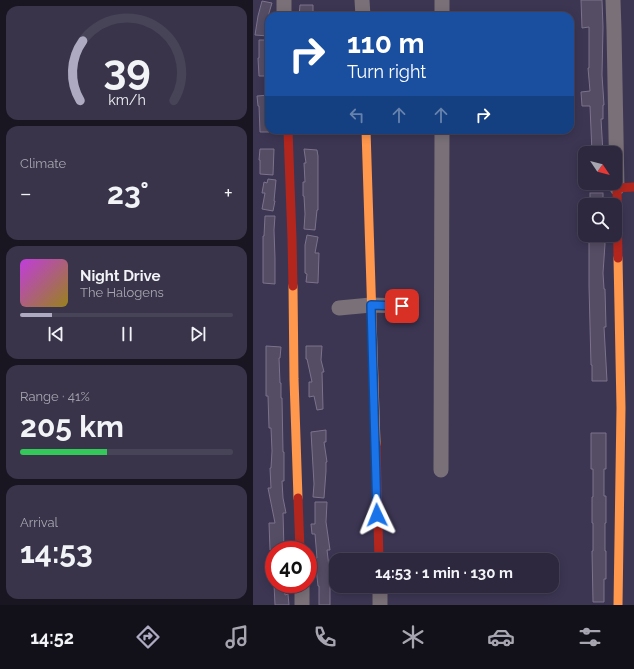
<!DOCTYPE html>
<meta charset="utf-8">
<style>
body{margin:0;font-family:Raleway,sans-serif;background:#393449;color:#f1f3f6;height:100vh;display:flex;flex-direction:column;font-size:15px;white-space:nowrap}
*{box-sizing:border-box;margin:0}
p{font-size:13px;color:#a7a6b0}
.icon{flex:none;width:22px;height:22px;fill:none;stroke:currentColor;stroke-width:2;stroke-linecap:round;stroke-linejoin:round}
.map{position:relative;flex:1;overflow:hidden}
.sheet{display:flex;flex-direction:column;gap:6px;padding:6px;background:#191622;width:253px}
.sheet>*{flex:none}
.guide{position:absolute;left:12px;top:12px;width:309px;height:122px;border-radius:12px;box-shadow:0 2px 10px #0003,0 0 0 1px #484458;background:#1a4fa0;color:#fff;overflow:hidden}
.needle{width:26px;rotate:125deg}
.controls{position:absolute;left:325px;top:146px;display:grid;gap:8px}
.controls a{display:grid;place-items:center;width:44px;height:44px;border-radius:8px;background:#2d283e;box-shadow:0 2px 10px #0003,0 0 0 1px #484458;font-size:20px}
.speed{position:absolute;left:12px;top:541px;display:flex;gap:8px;font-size:20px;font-weight:700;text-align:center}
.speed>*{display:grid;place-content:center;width:52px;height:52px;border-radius:50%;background:#2d283e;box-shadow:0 2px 10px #0003,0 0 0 1px #484458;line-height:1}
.speed .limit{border:6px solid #d22;background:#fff;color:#111}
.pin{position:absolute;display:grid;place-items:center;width:34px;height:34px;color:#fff;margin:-17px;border-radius:8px;box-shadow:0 2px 6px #0006}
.me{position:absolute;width:44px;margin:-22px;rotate:358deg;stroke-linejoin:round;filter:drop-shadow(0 0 3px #0008)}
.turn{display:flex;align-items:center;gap:14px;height:84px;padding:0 16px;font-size:18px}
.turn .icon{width:52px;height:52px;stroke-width:2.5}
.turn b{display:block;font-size:28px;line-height:34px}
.lanes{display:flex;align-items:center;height:38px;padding:0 16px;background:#0003;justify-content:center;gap:20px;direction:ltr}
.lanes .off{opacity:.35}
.big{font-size:30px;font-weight:700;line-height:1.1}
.sheet .tile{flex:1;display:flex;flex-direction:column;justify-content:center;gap:6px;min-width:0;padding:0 14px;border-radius:12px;background:#393449}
.sheet .dial{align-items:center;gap:0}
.dial svg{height:104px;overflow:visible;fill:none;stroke:#484458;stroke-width:7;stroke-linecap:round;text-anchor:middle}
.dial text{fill:#f1f3f6;stroke:none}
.song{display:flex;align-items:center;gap:12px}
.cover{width:48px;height:48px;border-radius:6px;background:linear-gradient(135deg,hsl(290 70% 55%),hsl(50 70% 35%))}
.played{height:4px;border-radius:2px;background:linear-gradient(90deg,#aeaac2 15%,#484458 15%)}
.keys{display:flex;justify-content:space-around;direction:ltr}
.heat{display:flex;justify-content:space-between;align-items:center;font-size:22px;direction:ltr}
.charge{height:6px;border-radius:3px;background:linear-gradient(90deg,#34c759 41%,#484458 0)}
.trip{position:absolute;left:76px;top:553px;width:230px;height:40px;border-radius:12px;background:#2d283e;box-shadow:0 2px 10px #0003,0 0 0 1px #484458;font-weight:700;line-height:40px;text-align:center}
.menu{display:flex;height:64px;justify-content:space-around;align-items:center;background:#121019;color:#a7a6b0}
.menu .icon{width:28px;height:28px}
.menu .selected{color:#aeaac2}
.menu b{font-size:18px;color:#f1f3f6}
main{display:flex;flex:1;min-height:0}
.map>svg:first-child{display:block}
.building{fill:#554d64;stroke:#7c728c}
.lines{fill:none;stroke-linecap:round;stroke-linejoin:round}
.street{stroke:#797078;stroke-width:15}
.slow{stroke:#ff974d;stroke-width:9}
.jam{stroke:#b3261e;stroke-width:9}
.route-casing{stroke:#114b97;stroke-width:10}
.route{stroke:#1a73e8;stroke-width:7}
</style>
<main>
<section class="sheet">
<div class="tile dial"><svg viewBox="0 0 100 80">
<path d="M14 69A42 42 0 1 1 86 69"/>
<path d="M14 69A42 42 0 0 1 16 23" stroke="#aeaac2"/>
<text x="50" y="56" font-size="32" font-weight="700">39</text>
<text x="50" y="72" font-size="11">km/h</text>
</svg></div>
<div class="tile"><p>Climate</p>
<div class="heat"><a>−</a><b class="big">23°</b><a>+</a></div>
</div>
<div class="tile">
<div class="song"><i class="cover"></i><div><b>Night Drive</b><p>The Halogens</p></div></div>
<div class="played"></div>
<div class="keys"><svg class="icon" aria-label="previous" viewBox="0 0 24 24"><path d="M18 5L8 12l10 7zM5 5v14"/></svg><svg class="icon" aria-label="pause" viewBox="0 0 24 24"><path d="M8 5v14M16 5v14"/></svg><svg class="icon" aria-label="next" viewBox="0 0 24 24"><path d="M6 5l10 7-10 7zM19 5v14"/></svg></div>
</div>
<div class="tile"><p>Range · 41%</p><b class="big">205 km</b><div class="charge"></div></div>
<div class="tile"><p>Arrival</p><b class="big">14:53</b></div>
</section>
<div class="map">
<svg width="381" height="605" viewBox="0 0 381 605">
<rect width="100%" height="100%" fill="#3c3653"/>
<g class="building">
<polygon points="328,0 349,0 350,27 349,75 351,105 350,105 350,119 348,119 350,153 339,153 337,106 329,106 328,92 337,91 335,68 336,68 336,27 329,28"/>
<polygon points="9,1 19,3 16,13 15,36 2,35 5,16"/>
<polygon points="47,5 60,5 60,16 46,16"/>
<polygon points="6,40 16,40 16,76 6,76 5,58 6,58"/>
<polygon points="16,95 16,132 7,132 6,106 5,106 4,96"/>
<polygon points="7,149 21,149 20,175 7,174 7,160 6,160"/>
<polygon points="51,149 64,150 65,156 65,210 64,210 62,230 51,229 52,214 51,196 50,196 50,182 52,182 51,163 53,163"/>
<polygon points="15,179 23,180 21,201 22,201 20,211 9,209 12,193 9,193 11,182 14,183"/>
<rect x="337" y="193" width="13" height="12"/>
<polygon points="12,216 22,216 21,230 22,258 22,284 10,283 10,236 11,236"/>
<polygon points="54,235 65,237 62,253 66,253 65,283 53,282 54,274 52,273 52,245"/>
<polygon points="336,235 351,235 352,244 350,273 351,289 352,289 353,327 351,327 354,381 339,381 339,365 338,365 336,286"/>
<polygon points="13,346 28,347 27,358 26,358 27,383 28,383 28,398 29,398 30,452 31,452 31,481 29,481 30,498 33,513 30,513 31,550 17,550 16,523 22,523 15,488 18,488 17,468 18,468 19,451 18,428 16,428 15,396 13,396"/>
<polygon points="53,346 69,346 68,360 71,372 69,372 70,409 64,410 61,396 56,397 56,382 59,382 54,359 53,359"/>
<polygon points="73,430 73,442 71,442 74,462 73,462 73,471 71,498 60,497 61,484 58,432"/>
<polygon points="338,433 353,433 353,469 351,469 351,496 353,496 353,523 352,523 352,551 353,551 353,579 351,579 351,602 340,602 339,551 340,551 340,523 339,523 339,497 340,497 340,469 338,469"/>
<polygon points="62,502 74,502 73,522 77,550 74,550 77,575 78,575 78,586 77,586 77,605 66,605 66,586 65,586 62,558 64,558 62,534 59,534 58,524 62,524"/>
<polygon points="21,584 32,584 32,595 35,594 36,605 22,605"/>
</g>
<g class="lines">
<g class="street">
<polyline points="31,0 31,16"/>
<polyline points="109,0 110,16"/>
<polyline points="360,0 361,30 364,188"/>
<polyline points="189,16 189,0"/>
<polyline points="86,308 118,305 149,306"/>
<polyline points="188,470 189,130"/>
<polyline points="49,584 49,605"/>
<polyline points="127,586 127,605"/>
</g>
<g class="slow">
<polyline points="113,130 123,444"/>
<polyline points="40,286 41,379 45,498"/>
<polyline points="365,605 368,408 365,258"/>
</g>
<g class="jam">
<polyline points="35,130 39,239 40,286"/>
<polyline points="365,258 364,188 381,187"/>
<polyline points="123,444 126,560"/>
<polyline points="45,498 47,550"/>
</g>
</g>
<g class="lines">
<g class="route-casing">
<polyline id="route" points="124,515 118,305 149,306"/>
</g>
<use href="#route" class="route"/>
</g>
</svg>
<div class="controls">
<a><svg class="needle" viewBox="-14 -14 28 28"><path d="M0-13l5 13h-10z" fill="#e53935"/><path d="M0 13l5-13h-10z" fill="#a7a6b0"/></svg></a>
<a><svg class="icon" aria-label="search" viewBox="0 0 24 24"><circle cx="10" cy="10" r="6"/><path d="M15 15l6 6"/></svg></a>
</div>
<div class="speed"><div class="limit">40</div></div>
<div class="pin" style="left:149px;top:306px;background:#d93025"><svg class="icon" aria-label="arrive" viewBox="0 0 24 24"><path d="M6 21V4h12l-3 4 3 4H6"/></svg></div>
<svg class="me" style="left:124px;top:515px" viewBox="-20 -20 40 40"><path d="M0-17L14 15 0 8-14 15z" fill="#1a73e8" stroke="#fff" stroke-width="4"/></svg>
<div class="trip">14:53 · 1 min · 130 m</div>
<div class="guide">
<div class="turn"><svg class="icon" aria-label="right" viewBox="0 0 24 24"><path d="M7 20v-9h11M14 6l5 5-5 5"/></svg><div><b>110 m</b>Turn right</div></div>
<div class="lanes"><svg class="icon off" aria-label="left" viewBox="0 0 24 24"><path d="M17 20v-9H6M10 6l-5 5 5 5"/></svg><svg class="icon off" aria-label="ahead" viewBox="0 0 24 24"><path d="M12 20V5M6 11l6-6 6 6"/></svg><svg class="icon off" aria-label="ahead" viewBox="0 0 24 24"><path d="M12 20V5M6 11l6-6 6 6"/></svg><svg class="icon" aria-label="right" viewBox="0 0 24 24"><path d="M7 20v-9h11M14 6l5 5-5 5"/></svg></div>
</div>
</div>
</main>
<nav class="menu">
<b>14:52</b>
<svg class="icon selected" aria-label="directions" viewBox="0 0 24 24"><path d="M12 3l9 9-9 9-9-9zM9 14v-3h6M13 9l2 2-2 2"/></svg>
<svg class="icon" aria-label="music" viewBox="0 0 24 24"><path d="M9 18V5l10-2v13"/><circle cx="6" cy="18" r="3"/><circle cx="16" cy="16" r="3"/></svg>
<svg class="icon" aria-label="phone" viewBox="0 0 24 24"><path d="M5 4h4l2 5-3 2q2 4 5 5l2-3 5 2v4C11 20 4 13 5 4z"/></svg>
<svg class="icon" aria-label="climate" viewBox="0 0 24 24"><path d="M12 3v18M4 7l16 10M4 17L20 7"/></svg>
<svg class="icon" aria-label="car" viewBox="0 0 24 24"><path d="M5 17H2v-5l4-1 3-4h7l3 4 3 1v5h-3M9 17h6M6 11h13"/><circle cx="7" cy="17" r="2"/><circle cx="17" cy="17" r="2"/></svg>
<svg class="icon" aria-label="filters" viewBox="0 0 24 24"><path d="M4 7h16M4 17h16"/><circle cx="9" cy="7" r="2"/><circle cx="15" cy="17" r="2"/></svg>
</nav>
